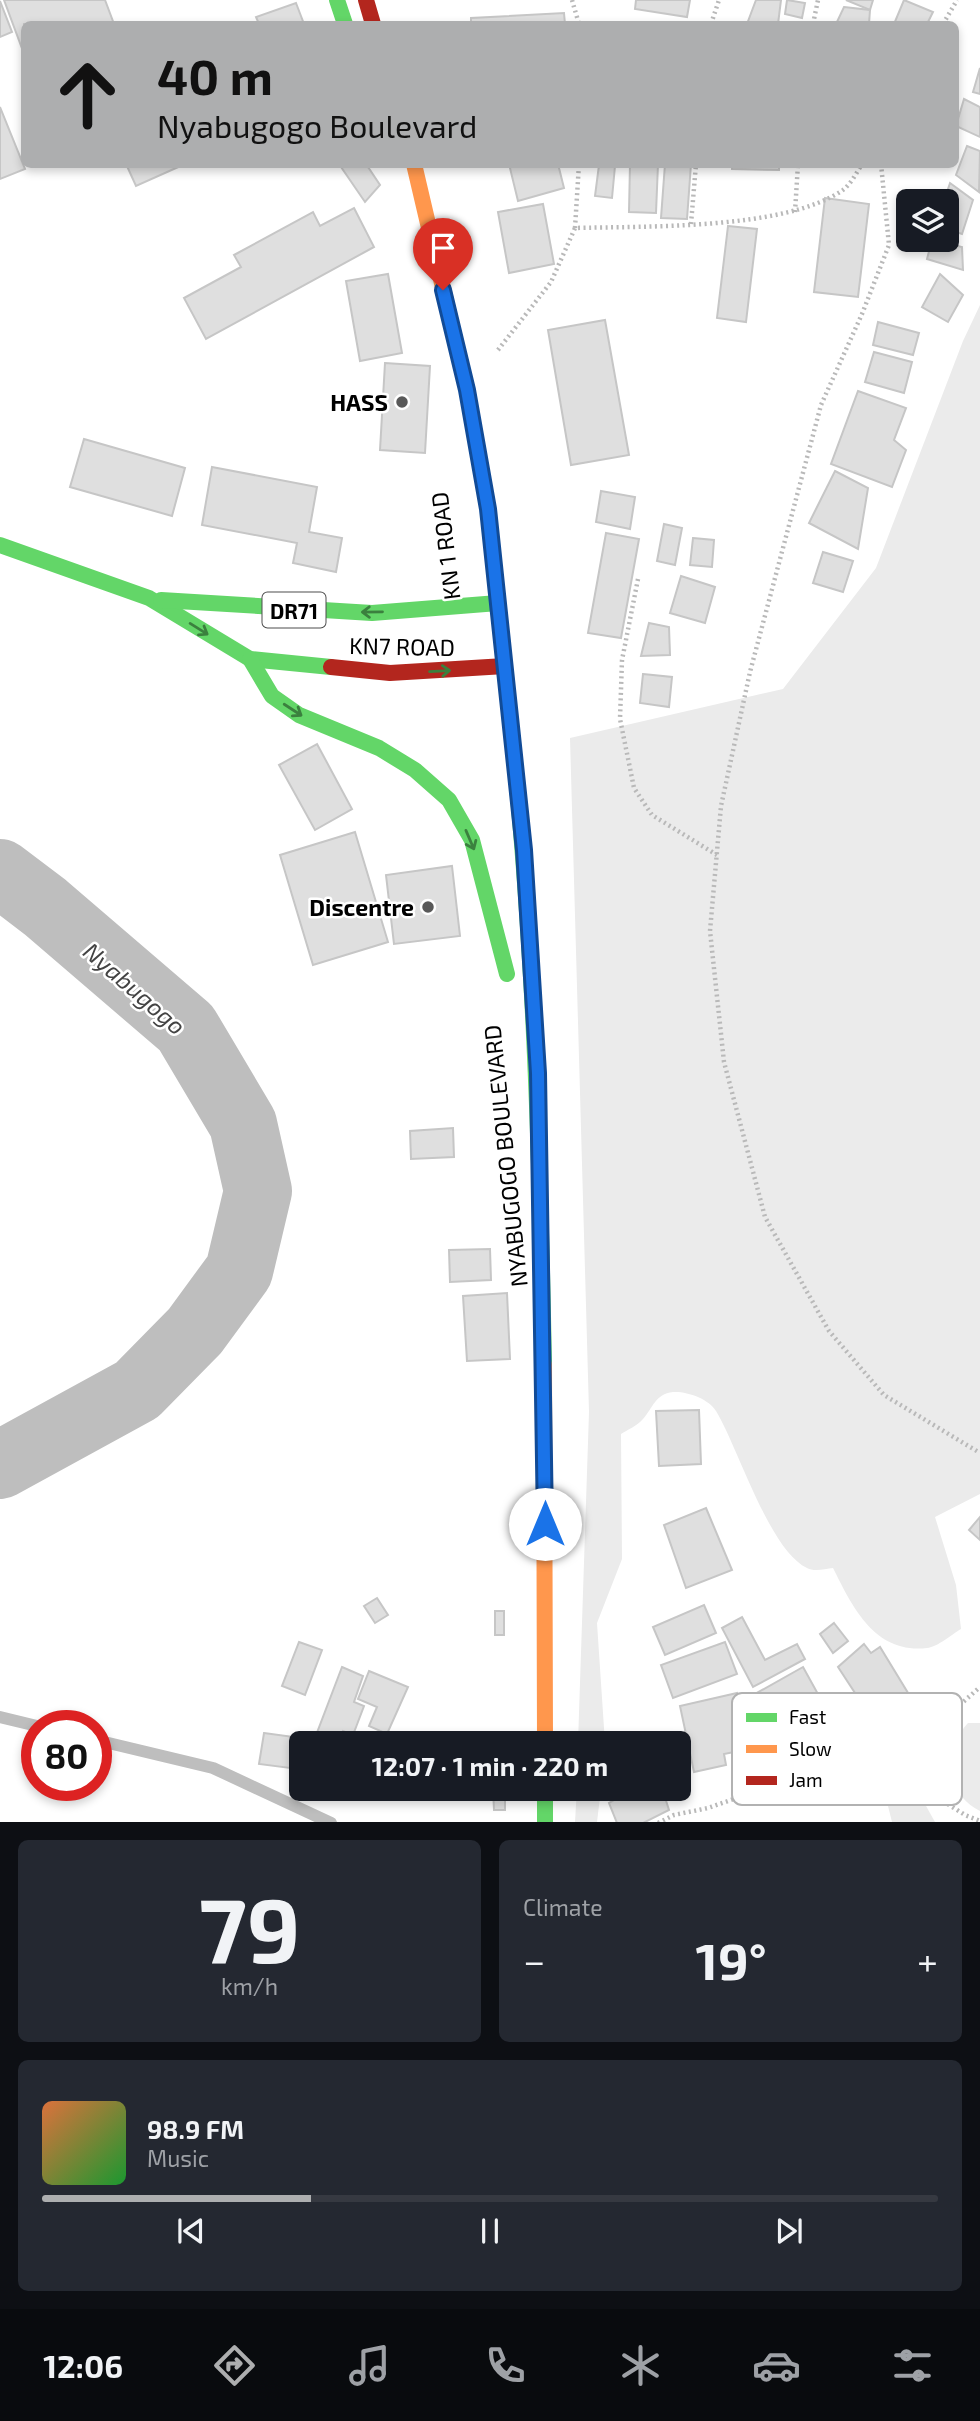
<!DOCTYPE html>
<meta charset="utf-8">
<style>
body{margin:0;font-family:"Exo 2",sans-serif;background:#242831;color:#f1f3f6;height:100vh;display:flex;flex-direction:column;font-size:26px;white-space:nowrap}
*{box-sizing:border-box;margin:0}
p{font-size:23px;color:#9ea1a6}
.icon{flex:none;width:38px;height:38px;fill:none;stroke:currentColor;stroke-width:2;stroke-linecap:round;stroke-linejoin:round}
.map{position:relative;height:1822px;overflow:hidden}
.side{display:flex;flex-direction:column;gap:18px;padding:18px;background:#0d0f14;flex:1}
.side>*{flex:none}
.guide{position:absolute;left:21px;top:21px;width:938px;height:147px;border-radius:10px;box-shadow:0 4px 10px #0003;background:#adaeaf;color:#111;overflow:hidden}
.controls{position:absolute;left:896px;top:189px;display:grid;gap:14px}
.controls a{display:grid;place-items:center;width:63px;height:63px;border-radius:10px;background:#171b24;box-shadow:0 4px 10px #0003;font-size:35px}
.speed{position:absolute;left:21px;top:1710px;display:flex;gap:14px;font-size:35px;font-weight:700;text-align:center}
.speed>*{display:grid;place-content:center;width:91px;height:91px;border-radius:50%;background:#171b24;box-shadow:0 4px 10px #0003;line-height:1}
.speed .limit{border:10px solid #d22;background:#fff;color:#111}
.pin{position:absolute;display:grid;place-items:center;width:60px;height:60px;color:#fff;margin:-72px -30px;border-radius:50% 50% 50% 0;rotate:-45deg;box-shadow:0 0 7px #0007}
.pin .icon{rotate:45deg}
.me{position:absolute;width:77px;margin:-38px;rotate:0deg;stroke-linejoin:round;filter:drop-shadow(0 0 5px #0008)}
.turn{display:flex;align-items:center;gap:24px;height:147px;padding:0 21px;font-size:32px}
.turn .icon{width:91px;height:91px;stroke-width:2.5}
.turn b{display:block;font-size:49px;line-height:60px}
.big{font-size:52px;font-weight:700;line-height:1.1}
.side .tile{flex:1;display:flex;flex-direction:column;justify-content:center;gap:10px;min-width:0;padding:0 24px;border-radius:10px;background:#242831}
.side .dial{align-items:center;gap:0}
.dial b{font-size:91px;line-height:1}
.song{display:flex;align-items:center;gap:21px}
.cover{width:84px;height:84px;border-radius:10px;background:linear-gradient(135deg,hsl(20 70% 55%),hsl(130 70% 35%))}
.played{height:7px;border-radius:4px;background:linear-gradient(90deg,#adaeaf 30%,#363941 30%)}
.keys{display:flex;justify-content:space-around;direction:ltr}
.heat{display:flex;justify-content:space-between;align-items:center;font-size:38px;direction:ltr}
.side .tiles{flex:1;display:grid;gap:18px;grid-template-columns:1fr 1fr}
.tile:last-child{grid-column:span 2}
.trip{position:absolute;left:289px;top:1731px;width:402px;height:70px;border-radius:10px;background:#171b24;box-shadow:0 4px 10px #0003;font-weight:700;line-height:70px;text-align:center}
.menu{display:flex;height:112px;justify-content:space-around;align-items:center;background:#090b0e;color:#9ea1a6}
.menu .icon{width:49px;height:49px}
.menu .selected{color:#adaeaf}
.menu b{font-size:32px;color:#f1f3f6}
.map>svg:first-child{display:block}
.green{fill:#ebebeb}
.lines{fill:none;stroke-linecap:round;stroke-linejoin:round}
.stream{stroke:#bebebe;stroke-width:12}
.river{stroke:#bebebe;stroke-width:68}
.building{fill:#dfdfdf;stroke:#c6c6c6;stroke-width:2}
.path{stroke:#b9b9b9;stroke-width:4.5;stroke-dasharray:2 3.5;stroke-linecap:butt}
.fast{stroke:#63d668;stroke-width:16}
.slow{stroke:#ff974d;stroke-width:16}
.jam{stroke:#b3261e;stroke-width:16}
.oneway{stroke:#3b803e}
.route-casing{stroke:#114b97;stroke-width:18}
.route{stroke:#1a73e8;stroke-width:12}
.poi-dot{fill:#595959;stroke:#fff;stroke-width:2.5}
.labels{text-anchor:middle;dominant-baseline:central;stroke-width:5;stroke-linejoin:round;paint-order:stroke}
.shield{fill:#fff;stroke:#4c4c4c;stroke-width:2}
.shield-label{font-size:21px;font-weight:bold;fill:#000}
.poi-label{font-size:23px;font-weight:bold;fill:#000;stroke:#fff;text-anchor:end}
.street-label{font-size:23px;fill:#000;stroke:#fff}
.water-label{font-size:24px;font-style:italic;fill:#434343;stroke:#fff}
.key{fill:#fff;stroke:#b2b2b2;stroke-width:2}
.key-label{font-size:19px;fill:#000}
</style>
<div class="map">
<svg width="980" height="1823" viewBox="0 0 980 1823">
<rect width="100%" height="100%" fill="#fff"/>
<g class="green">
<path d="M980 305V1494L935 1517 956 1585 961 1629C952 1634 938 1647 927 1648 875 1654 853 1608 833 1568 825 1569 814 1572 807 1568 769 1550 738 1447 716 1411 709 1399 687 1391 673 1392 655 1394 653 1408 643 1419 637 1426 627 1430 621 1434L622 1559 597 1623 605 1743H578L589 1412 570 738 783 689 876 568 963 341Z"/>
<path d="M968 1723H980V1811C945 1794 943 1749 968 1723Z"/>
<polygon points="902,1783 921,1797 935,1822 892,1822 888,1806 893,1789"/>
<polygon points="577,1788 601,1789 597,1822 575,1822"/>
</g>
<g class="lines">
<g class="stream">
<polyline points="0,1717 37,1726"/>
<polyline points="96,1740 213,1768 331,1823"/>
</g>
<polyline class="river" points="0,873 45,907 186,1028 243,1124 258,1191 239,1271 195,1331 137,1390 0,1465"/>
</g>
<g class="building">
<polygon points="4,0 105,0 114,24 24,24 24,54"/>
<polygon points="636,0 690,0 687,17 635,9"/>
<polygon points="756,0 781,0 778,24 747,24"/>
<polygon points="787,0 805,3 802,18 785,14"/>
<polygon points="846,0 873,0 870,10"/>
<polygon points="904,0 933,12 927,24 894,24"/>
<polygon points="0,1 12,32 0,37"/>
<polygon points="296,3 304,24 259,24 256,17"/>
<polygon points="844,7 870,10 869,24 836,24"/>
<polygon points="564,13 565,24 471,24 471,18"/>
<polygon points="980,68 980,94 973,92"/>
<polygon points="964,99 980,107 980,137 956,126"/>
<polygon points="0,107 25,169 0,179"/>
<polygon points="967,146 980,151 979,192 956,175"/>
<polygon points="126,164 185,164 136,186"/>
<polygon points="339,164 366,164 380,185 365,202"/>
<polygon points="509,164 558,164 564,188 518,201"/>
<polygon points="630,164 658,164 656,213 629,212"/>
<polygon points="665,164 691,164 687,219 661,218"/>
<polygon points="732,164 779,164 779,170 732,169"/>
<polygon points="599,165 615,166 612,198 595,196"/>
<polygon points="950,183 973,200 962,234 947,229 944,201"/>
<polygon points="825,198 869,204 858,297 814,292"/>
<polygon points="543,204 554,264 509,273 498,212"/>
<polygon points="354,208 374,247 206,339 184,298 241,267 234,255 313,212 320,226"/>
<polygon points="728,226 757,229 746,322 717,318"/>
<polygon points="932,240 962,247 963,270 927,259"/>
<polygon points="388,274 402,353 360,361 346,281"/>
<polygon points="940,274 963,295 948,322 922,307"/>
<polygon points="605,320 629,455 571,465 548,330"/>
<polygon points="878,322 919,333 913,355 873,345"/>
<polygon points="874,352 912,362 904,393 865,382"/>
<polygon points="385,363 430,366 425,453 380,450"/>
<polygon points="858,391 906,408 894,440 906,450 892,487 831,464"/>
<polygon points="84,439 185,468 172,516 70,487"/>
<polygon points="212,467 317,487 309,532 342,538 336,572 293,563 297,543 202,525"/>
<polygon points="835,471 868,488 858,549 809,523"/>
<polygon points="601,491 635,497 630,529 596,522"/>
<polygon points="664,524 682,528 675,565 657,561"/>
<polygon points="606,533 639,539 621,638 588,633"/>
<polygon points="693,538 714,540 712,567 690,565"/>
<polygon points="823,552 853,561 843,592 813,583"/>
<polygon points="681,576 715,587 705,623 670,613"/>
<polygon points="649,623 669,627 670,655 641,656"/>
<polygon points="643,674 672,677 669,707 640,703"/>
<polygon points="317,744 352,809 315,830 279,765"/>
<polygon points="355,832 388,942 313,965 280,855"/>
<polygon points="452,866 460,936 394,944 386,875"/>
<polygon points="453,1128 454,1157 411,1159 410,1131"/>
<polygon points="490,1249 491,1280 450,1282 449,1250"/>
<polygon points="507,1293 510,1359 467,1361 463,1296"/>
<polygon points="699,1410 701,1464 659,1466 656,1411"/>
<polygon points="706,1508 732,1570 686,1588 664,1525"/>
<polygon points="980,1517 980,1540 969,1530"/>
<polygon points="377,1598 388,1615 375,1623 364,1606"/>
<polygon points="704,1605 716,1633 665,1655 653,1627"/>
<rect x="495" y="1611" width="9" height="24"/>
<polygon points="742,1617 765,1660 797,1644 805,1659 753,1687 722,1628"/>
<polygon points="834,1623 848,1641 833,1653 820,1634"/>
<polygon points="299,1642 322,1650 305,1695 282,1686"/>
<polygon points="725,1642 737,1674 673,1698 661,1665"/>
<polygon points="864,1644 871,1653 880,1647 916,1706 870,1740 843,1700 855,1693 838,1667"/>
<polygon points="342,1667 363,1676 354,1702 364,1706 353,1735 343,1731 338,1743 329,1743 315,1738"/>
<polygon points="803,1667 834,1723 786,1750 755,1694"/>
<polygon points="369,1671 408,1687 387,1734 369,1726 377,1707 358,1699"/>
<polygon points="737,1693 749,1749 724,1754 726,1765 694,1772 680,1706"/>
<polygon points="264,1733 294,1737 290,1768 259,1764"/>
<polygon points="493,1788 505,1788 505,1810 494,1810"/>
<polygon points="636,1788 662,1788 669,1810 643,1823 617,1823 609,1803"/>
</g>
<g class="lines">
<g class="path">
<polyline points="572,0 579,24"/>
<polyline points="711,24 719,0"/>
<polyline points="813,24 818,0"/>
<polyline points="943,24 957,0"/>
<polyline points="881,164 889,245 862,314 821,405 750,672 721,806 710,931 724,1062 765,1217 829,1331 884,1395 980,1453"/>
<polyline points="795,212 798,164"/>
<polyline points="691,224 696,164"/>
<polyline points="575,228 579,164"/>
<path d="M498 350 551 282 575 228C646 226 785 230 843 190 851 184 857 172 862 164"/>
<polyline points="638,579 622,660 620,719 634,788 652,815 717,855"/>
<polyline points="878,1760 965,1815 980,1821"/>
<polyline points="658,1823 674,1815 708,1808 748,1794 837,1779 917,1743 980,1687"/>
</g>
<g class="fast">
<polyline points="337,0 345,24"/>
<polyline points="0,545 149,598 250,659 331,667"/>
<polyline points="161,600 372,613 498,603"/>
<polyline points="250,659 272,696 299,715 379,748 415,770 449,800 472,840 507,974"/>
<path d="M513 744C534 950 540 1157 544 1365"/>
<polyline points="545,1788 545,1823"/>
</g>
<g class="slow">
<polyline points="414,164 467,390 488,509 513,744"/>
<polyline points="544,1365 545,1743"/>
</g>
<g class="jam">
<polyline points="366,0 373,24"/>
<polyline points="331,667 390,673 505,666"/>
</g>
</g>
<defs><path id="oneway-shaft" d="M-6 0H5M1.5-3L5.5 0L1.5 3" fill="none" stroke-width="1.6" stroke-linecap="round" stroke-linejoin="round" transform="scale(1.75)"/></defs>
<g class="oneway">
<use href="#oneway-shaft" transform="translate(372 612) rotate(179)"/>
<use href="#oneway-shaft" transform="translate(199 629) rotate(32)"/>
<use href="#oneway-shaft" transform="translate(440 671) rotate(-3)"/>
<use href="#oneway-shaft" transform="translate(293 710) rotate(33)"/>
<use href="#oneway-shaft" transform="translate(470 840) rotate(67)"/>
</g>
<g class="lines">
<g class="route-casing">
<polyline id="route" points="443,290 467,390 488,509 524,850 538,1073 545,1524"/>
</g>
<use href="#route" class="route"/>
</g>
<g class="poi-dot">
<circle cx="402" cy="402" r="7"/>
<circle cx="428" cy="907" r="7"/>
</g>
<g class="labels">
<rect class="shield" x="262.5" y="592.5" width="63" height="35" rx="5"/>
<g class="shield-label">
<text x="294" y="610">DR71</text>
</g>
<g class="poi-label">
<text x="388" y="402">HASS</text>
<text x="414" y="907">Discentre</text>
</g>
<g class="street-label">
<text transform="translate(445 546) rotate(-97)">KN 1 ROAD</text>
<text transform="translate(402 646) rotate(1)">KN7 ROAD</text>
<text transform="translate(505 1156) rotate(-96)">NYABUGOGO BOULEVARD</text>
</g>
<g class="water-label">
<text transform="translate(135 988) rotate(41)">Nyabugogo</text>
</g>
</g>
<rect x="732" y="1693" width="230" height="112" rx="10" class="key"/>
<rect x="746" y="1713" width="31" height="9" fill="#63d668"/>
<rect x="746" y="1745" width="31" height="8" fill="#ff974d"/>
<rect x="746" y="1776" width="31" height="9" fill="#b3261e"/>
<g class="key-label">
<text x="789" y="1724">Fast</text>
<text x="789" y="1756">Slow</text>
<text x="789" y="1787">Jam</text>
</g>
</svg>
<div class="controls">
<a><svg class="icon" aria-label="layers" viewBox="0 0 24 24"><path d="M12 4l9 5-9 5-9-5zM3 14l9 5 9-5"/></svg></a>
</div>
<div class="speed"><div class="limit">80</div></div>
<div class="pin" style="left:443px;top:290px;background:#d93025"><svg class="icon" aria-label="arrive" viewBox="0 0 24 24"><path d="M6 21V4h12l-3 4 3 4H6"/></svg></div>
<svg class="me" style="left:545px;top:1524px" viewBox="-20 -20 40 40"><circle r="19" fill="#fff"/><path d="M0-13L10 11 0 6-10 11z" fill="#1a73e8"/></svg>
<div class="trip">12:07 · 1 min · 220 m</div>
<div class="guide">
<div class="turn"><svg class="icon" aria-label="ahead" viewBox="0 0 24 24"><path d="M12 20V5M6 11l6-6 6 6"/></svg><div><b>40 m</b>Nyabugogo Boulevard</div></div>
</div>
</div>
<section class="side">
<div class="tiles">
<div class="tile dial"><b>79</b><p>km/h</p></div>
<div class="tile"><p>Climate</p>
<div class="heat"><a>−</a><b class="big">19°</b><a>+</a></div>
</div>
<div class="tile">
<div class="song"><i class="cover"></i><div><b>98.9 FM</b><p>Music</p></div></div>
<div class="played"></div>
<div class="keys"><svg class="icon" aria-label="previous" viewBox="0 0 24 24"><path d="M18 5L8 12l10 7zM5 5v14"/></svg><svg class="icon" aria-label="pause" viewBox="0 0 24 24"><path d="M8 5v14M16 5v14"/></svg><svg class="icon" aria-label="next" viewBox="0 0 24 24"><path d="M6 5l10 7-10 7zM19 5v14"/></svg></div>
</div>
</div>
</section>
<nav class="menu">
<b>12:06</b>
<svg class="icon selected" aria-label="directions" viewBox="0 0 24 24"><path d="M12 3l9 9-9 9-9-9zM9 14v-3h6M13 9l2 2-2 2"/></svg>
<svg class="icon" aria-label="music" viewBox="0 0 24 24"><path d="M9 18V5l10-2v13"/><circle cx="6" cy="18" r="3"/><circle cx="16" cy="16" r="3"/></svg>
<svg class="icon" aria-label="phone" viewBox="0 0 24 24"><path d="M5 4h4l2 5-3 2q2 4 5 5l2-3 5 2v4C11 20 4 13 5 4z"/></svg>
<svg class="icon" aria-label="climate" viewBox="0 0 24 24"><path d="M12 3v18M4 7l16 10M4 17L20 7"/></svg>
<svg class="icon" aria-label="car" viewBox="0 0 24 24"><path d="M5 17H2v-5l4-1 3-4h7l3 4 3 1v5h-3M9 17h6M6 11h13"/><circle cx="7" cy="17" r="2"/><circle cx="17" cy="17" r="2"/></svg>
<svg class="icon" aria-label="filters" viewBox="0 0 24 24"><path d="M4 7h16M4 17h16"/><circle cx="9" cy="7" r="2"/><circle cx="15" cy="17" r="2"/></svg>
</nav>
